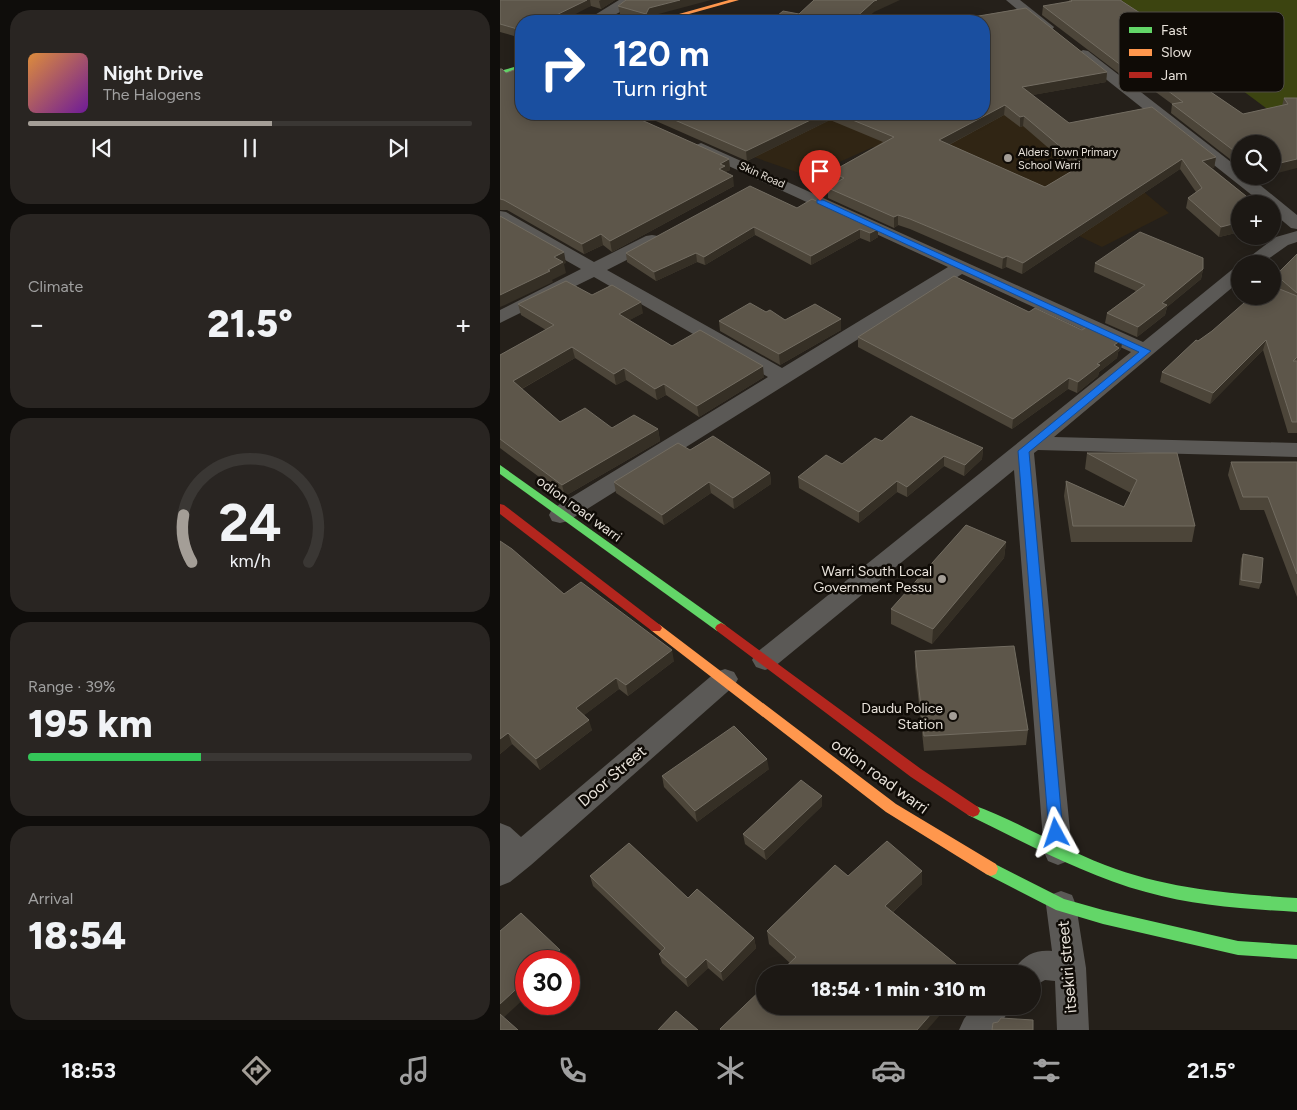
<!DOCTYPE html>
<meta charset="utf-8">
<style>
body{margin:0;font-family:Figtree,sans-serif;background:#292522;color:#f1f3f6;height:100vh;display:flex;flex-direction:column;font-size:19px;white-space:nowrap}
*{box-sizing:border-box;margin:0}
p{font-size:16px;color:#a0a0a0}
.icon{flex:none;width:28px;height:28px;fill:none;stroke:currentColor;stroke-width:2;stroke-linecap:round;stroke-linejoin:round}
.map{position:relative;flex:1;overflow:hidden}
.sheet{display:flex;flex-direction:column;gap:10px;padding:10px;background:#0f0d0b;width:500px}
.sheet>*{flex:none}
.guide{position:absolute;left:15px;top:15px;width:475px;height:105px;border-radius:20px;box-shadow:0 2px 12px #0003,0 0 0 1px #3a3734;background:#1a4fa0;color:#fff;overflow:hidden}
.tools{position:absolute;left:731px;top:135px;display:grid;gap:10px}
.tools a{display:grid;place-items:center;width:50px;height:50px;border-radius:50%;background:#1c1814;box-shadow:0 2px 12px #0003,0 0 0 1px #3a3734;font-size:25px}
.speed{position:absolute;left:15px;top:950px;display:flex;gap:10px;font-size:25px;font-weight:700;text-align:center}
.speed>*{display:grid;place-content:center;width:65px;height:65px;border-radius:50%;background:#1c1814;box-shadow:0 2px 12px #0003,0 0 0 1px #3a3734;line-height:1}
.speed .limit{border:8px solid #d22;background:#fff;color:#111}
.pin{position:absolute;display:grid;place-items:center;width:42px;height:42px;color:#fff;margin:-51px -21px;border-radius:50% 50% 50% 0;rotate:-45deg;box-shadow:0 0 5px #0007}
.pin .icon{rotate:45deg}
.me{position:absolute;width:55px;margin:-28px;rotate:355deg;stroke-linejoin:round;filter:drop-shadow(0 0 4px #0008)}
.turn{display:flex;align-items:center;gap:18px;height:105px;padding:0 15px;font-size:22px}
.turn .icon{width:65px;height:65px;stroke-width:2.5}
.turn b{display:block;font-size:35px;line-height:42px}
.big{font-size:38px;font-weight:800;line-height:1.1}
.sheet .widget{flex:1;display:flex;flex-direction:column;justify-content:center;gap:8px;min-width:0;padding:0 18px;border-radius:20px;background:#292522}
.sheet .dial{align-items:center;gap:0}
.dial svg{height:130px;overflow:visible;fill:none;stroke:#3a3734;stroke-width:7;stroke-linecap:round;text-anchor:middle}
.dial text{fill:#f1f3f6;stroke:none}
.song{display:flex;align-items:center;gap:15px}
.cover{width:60px;height:60px;border-radius:8px;background:linear-gradient(135deg,hsl(30 70% 55%),hsl(280 70% 35%))}
.played{height:5px;border-radius:2px;background:linear-gradient(90deg,#a49e97 55%,#3a3734 55%)}
.keys{display:flex;justify-content:space-around;direction:ltr}
.heat{display:flex;justify-content:space-between;align-items:center;font-size:28px;direction:ltr}
.charge{height:8px;border-radius:4px;background:linear-gradient(90deg,#34c759 39%,#3a3734 0)}
.trip{position:absolute;left:256px;top:965px;width:285px;height:50px;border-radius:25px;background:#1c1814;box-shadow:0 2px 12px #0003,0 0 0 1px #3a3734;font-weight:800;line-height:50px;text-align:center}
.menu{display:flex;height:80px;justify-content:space-around;align-items:center;background:#0b0a08;color:#a0a0a0}
.menu .icon{width:35px;height:35px}
.menu .active{color:#a49e97}
.menu b{font-size:22px;color:#f1f3f6}
main{display:flex;flex:1;min-height:0}
.map>svg:first-child{display:block}
.built{fill:#302514}
.green{fill:#3c4410}
.lines{fill:none;stroke-linecap:round;stroke-linejoin:round}
.street{fill:#5b5956;fill-rule:evenodd}
.fast{fill:#63d668;fill-rule:evenodd}
.slow{fill:#ff974d;fill-rule:evenodd}
.jam{fill:#b3261e;fill-rule:evenodd}
.wall{fill:#4c4539;fill-rule:evenodd}
.shaded-wall{fill:#352f25}
.building{fill:#5d564a;stroke:#726c61;fill-rule:evenodd}
.route{fill:#1a73e8;stroke:#114b97}
.poi-dot{fill:#a49e97;stroke:#0f0b06;stroke-width:2}
.labels{text-anchor:middle;dominant-baseline:central;stroke-width:5;stroke-linejoin:round;paint-order:stroke}
.far-poi-label{font-size:11px;fill:#e8e2da;stroke:#0f0b06;text-anchor:start}
.far-street-label{font-size:11px;fill:#e8e2da;stroke:#0f0b06}
.street-label{font-size:14px;fill:#e8e2da;stroke:#0f0b06}
.poi-label{font-size:14px;fill:#e8e2da;stroke:#0f0b06;text-anchor:end}
.near-street-label{font-size:16px;fill:#e8e2da;stroke:#0f0b06}
.key{fill:#0f0b06;stroke:#504c46;stroke-width:1}
.key-label{font-size:14px;fill:#e8e2da}
</style>
<main>
<section class="sheet">
<div class="widget">
<div class="song"><i class="cover"></i><div><b>Night Drive</b><p>The Halogens</p></div></div>
<div class="played"></div>
<div class="keys"><svg class="icon" aria-label="previous" viewBox="0 0 24 24"><path d="M18 5L8 12l10 7zM5 5v14"/></svg><svg class="icon" aria-label="pause" viewBox="0 0 24 24"><path d="M8 5v14M16 5v14"/></svg><svg class="icon" aria-label="next" viewBox="0 0 24 24"><path d="M6 5l10 7-10 7zM19 5v14"/></svg></div>
</div>
<div class="widget"><p>Climate</p>
<div class="heat"><a>−</a><b class="big">21.5°</b><a>+</a></div>
</div>
<div class="widget dial"><svg viewBox="0 0 100 80">
<path d="M14 69A42 42 0 1 1 86 69"/>
<path d="M14 69A42 42 0 0 1 9 40" stroke="#a49e97"/>
<text x="50" y="56" font-size="32" font-weight="700">24</text>
<text x="50" y="72" font-size="11">km/h</text>
</svg></div>
<div class="widget"><p>Range · 39%</p><b class="big">195 km</b><div class="charge"></div></div>
<div class="widget"><p>Arrival</p><b class="big">18:54</b></div>
</section>
<div class="map">
<svg width="797" height="1030" viewBox="0 0 797 1030">
<rect width="100%" height="100%" fill="#25201a"/>
<polygon class="built" points="484,68 564,125 669,213 602,247 425,162 373,147 308,176 248,155 295,114 484,114"/>
<polygon class="green" points="621,0 797,0 797,131"/>
<g class="lines">
<g class="street">
<path d="M119 0H133C121 15 104 22 85 21Z"/>
<polygon points="506,0 520,0 554,27 552,30 542,30"/>
<polygon points="583,50 588,51 740,169 740,176 749,176 797,215 797,229 791,228 772,212 772,204 763,204 578,57 576,54"/>
<polygon points="201,143 643,342 734,268 740,267 740,281 554,437 797,443 797,457 538,450 534,453 572,852 568,861 558,865 548,861 544,852 514,470 274,667 265,670 256,667 252,660 256,653 631,352 462,274 68,521 60,523 52,521 49,515 52,509 268,377 94,277 0,323 0,310 81,269 0,223 0,211 6,212 94,262 146,236 152,235 158,236 161,240 158,244 107,270 282,368 448,267 196,151 193,148 196,145"/>
<polygon points="797,231 797,242 788,245 761,264 740,264 776,237"/>
<polygon points="225,669 234,672 238,679 234,686 31,865 10,882 0,886 0,823 10,827 21,837 216,672"/>
<path d="M561 891 572 895 576 905 586 968 589 1030H557L555 981 545 980 532 987V974H512C520 957 534 949 552 951L546 905 550 895Z"/>
<polygon points="474,1006 510,1006 505,1017 495,1030 459,1030 464,1019"/>
</g>
<g class="fast">
<polygon points="21,65 21,69 0,75 0,71"/>
<polygon points="0,465 225,625 227,628 225,631 217,631 0,474"/>
<path d="M473 805C518 821 560 848 605 865 667 889 732 894 797 898V912C746 909 695 906 646 892 584 875 526 843 468 815L466 811 468 807Z"/>
<polygon points="491,862 564,899 603,910 738,941 797,945 797,959 738,955 603,924 556,910 486,874 484,869 486,864"/>
</g>
<g class="slow">
<polygon points="229,0 239,0 164,21 154,21"/>
<polygon points="156,623 160,625 396,804 496,864 498,869 496,874 491,876 486,874 386,812 152,631 150,628 152,625"/>
</g>
<g class="jam">
<polygon points="0,504 4,505 160,625 162,628 160,631 152,631 0,514"/>
<polygon points="221,623 225,625 421,769 478,807 480,811 478,815 473,817 468,815 411,777 217,631 215,628 217,625"/>
</g>
</g>
<g class="wall">
<polygon points="0,0 115,0 101,9 91,6 21,21 21,38 0,32"/>
<polygon points="126,0 151,16 148,21 145,21 120,14 118,6"/>
<polygon points="569,0 622,0 622,1 680,41 696,62 695,62 696,71 710,82 708,90 743,114 782,106 784,98 797,98 774,174 772,173 772,144 740,144 740,161 735,163 671,113 672,104 634,76 625,78 542,15 543,6 570,2"/>
<path d="M526 8 607 72 606 82 532 95 569 123 652 107 716 157 714 168H712L756 204H740V232L719 237 686 208 688 198 696 192 680 169 522 274 506 267 502 269 410 229 398 225 394 228 328 198V188L334 184 331 182V172L383 142 330 120 247 161 140 114H484V21H461V19ZM504 115 520 127 523 126 574 170 545 187 449 145Z"/>
<polygon points="0,69 21,114 229,159 230,170 225,172 234,186 112,252 103,245 84,254 7,210 0,210"/>
<polygon points="297,208 378,229 378,237 370,242 360,238 311,265 255,235 205,265 197,262 156,281 127,262 126,253"/>
<polygon points="797,254 797,433 788,433 763,350 710,404 660,382 662,372 698,341 776,287 773,285 776,275"/>
<polygon points="595,263 703,269 701,279 667,307 665,315 637,337 605,323 607,313 636,291 594,272"/>
<polygon points="92,295 143,313 129,320 172,346 264,377 199,417 166,395 157,400 126,380 116,385 75,358 22,389 60,422 112,428 158,429 160,441 65,496 0,448 0,355 46,330 21,315 18,304"/>
<polygon points="266,312 285,320 341,319 341,330 280,365 220,331 219,321"/>
<polygon points="529,312 621,349 618,352 617,358 599,372 598,376 577,393 568,389 512,429 358,347 358,337"/>
<polygon points="382,441 483,448 482,459 464,476 444,466 407,497 397,492 359,523 299,488 298,477 342,464"/>
<polygon points="190,450 270,473 271,484 234,509 211,493 164,525 116,493 114,482"/>
<polygon points="587,453 677,453 695,526 692,542 571,542 564,496 566,481 624,507 631,493 585,469"/>
<polygon points="731,462 797,462 797,597 764,510 740,510 728,475"/>
<polygon points="0,541 64,594 174,661 128,696 119,689 84,715 92,730 40,770 12,744 0,754"/>
<polygon points="506,542 504,558 432,644 391,624 391,609"/>
<polygon points="743,554 761,583 759,589 739,585 741,559"/>
<polygon points="415,651 528,730 526,745 424,751 415,667"/>
<polygon points="269,769 197,822 164,787 162,776"/>
<polygon points="322,806 266,860 245,844 243,834"/>
<polygon points="90,876 188,898 254,938 256,948 223,981 208,968 188,987 162,963 159,954 161,951 93,886"/>
<polygon points="348,876 422,884 393,912 467,973 467,974 278,974 290,963 269,944 267,931"/>
</g>
<g class="shaded-wall">
<polygon points="87,0 90,0 91,6 62,21 44,21"/>
<polygon points="101,0 115,0 101,9 99,1"/>
<polygon points="180,0 211,0 151,16 147,21 146,14 149,8"/>
<polygon points="377,0 400,0 374,12 364,21 352,21 374,1"/>
<polygon points="697,53 696,62 683,65 685,55"/>
<polygon points="698,64 696,73 690,66"/>
<polygon points="636,67 634,76 625,78 626,69"/>
<polygon points="607,72 606,82 522,97 522,87"/>
<polygon points="710,82 708,91 699,84"/>
<polygon points="505,105 504,115 439,150 439,140"/>
<polygon points="323,114 330,114 330,120 247,161 246,151"/>
<polygon points="524,116 523,126 520,127 520,117"/>
<polygon points="740,152 740,161 735,163 737,153"/>
<polygon points="716,157 714,168 700,171 702,161"/>
<polygon points="229,159 230,170 225,172 219,169 220,164"/>
<polygon points="682,159 680,169 522,274 523,263"/>
<polygon points="797,159 797,168 774,174 776,164"/>
<polygon points="233,176 234,186 112,252 110,241"/>
<polygon points="398,215 398,225 394,228 394,217"/>
<polygon points="740,222 740,232 719,237 721,227"/>
<polygon points="254,227 255,235 205,265 204,257"/>
<polygon points="360,229 360,238 311,265 311,256"/>
<polygon points="378,229 378,237 370,242 370,233"/>
<polygon points="101,234 103,245 84,254 82,244"/>
<polygon points="64,252 66,263 64,264 66,273 52,280 53,282 5,305 0,307 0,295 48,270 54,257"/>
<polygon points="196,253 197,262 156,281 154,272"/>
<polygon points="507,256 506,267 502,269 503,258"/>
<polygon points="703,269 701,279 667,307 665,315 637,337 638,327 662,303"/>
<polygon points="141,302 143,313 121,325 119,314"/>
<polygon points="341,319 341,330 280,365 279,354"/>
<polygon points="623,339 621,349 618,352 617,358 599,372 598,376 577,393 578,382 614,345"/>
<polygon points="766,340 763,350 710,404 713,393"/>
<polygon points="72,347 75,358 16,392 13,381"/>
<polygon points="263,366 264,377 199,417 197,406"/>
<polygon points="124,368 126,380 116,385 114,374"/>
<polygon points="569,378 568,389 512,429 513,419"/>
<polygon points="164,384 166,395 157,400 155,389"/>
<polygon points="158,429 160,441 65,496 62,485"/>
<polygon points="483,448 482,459 464,476 465,465"/>
<polygon points="444,456 444,466 407,497 407,487"/>
<polygon points="270,473 271,484 234,509 233,498"/>
<polygon points="397,481 397,492 359,523 359,512"/>
<polygon points="209,482 211,493 164,525 162,515"/>
<polygon points="506,542 504,558 432,644 433,629"/>
<polygon points="172,650 174,661 128,696 126,685"/>
<polygon points="116,678 119,689 79,719 76,708"/>
<polygon points="89,720 92,730 40,770 36,759"/>
<polygon points="8,733 12,744 0,754 0,739"/>
<polygon points="267,759 269,769 197,822 195,811"/>
<polygon points="322,796 322,806 266,860 264,850"/>
<polygon points="422,871 422,884 385,919 385,906"/>
<polygon points="254,938 256,948 223,981 221,972"/>
<polygon points="60,950 65,961 47,961"/>
<polygon points="206,959 208,968 188,987 186,978"/>
<polygon points="26,980 26,997 0,1021 0,1004"/>
<polygon points="438,1006 448,1006 427,1030 417,1030"/>
</g>
<g class="building">
<polygon points="0,0 87,0 44,21 21,21 21,30 0,24"/>
<polygon points="126,0 180,0 149,8 146,14 118,6"/>
<polygon points="314,0 377,0 374,1 352,21 271,21 283,11 299,14"/>
<polygon points="571,0 620,0 680,39 678,40 697,53 685,55 698,64 690,66 710,82 699,84 743,114 788,104 784,98 797,98 797,159 776,164 772,161 772,144 740,144 740,152 737,153 672,104 683,102 636,67 626,69 543,6 572,1"/>
<path d="M526 8 607 72 522 87 569 123 652 107 716 157 702 161 756 204H740V222L721 227 688 198 702 188 682 159 523 263 507 256 503 258 410 219 398 215 394 217 328 188 344 178 331 172 394 137 338 114H484V21H464L461 19ZM505 105 520 117 524 116 582 165 545 187 439 140Z"/>
<polygon points="0,69 2,69 6,73 14,70 21,74 21,114 128,114 229,159 220,164 225,166 219,169 233,176 110,241 101,234 82,244 4,200 0,199"/>
<polygon points="161,114 323,114 246,151"/>
<polygon points="250,186 297,208 312,199 378,229 370,233 360,229 311,256 254,227 204,257 196,253 154,272 126,253"/>
<polygon points="0,216 64,252 54,257 63,262 48,270 50,271 0,295"/>
<polygon points="640,232 703,258 703,269 662,303 667,305 638,327 607,313 645,285 595,263"/>
<polygon points="797,254 797,293 776,275"/>
<polygon points="454,276 529,312 535,308 582,330 591,324 623,339 614,345 619,348 597,364 600,365 578,382 569,378 513,419 358,337"/>
<polygon points="66,281 92,295 112,285 141,302 119,314 172,346 200,330 263,366 197,406 164,384 155,389 124,368 114,374 72,347 13,381 60,422 85,408 112,428 134,415 158,429 62,485 0,439 0,355 54,325 18,304"/>
<polygon points="772,286 797,296 797,357 793,361 797,361 797,422 792,422 766,340 713,393 662,372 696,340 698,341 712,331 752,296 772,296"/>
<polygon points="250,303 266,312 270,310 285,320 315,304 341,319 279,354 219,321"/>
<polygon points="411,416 483,448 465,465 444,456 407,487 397,481 359,512 298,477 326,455 342,464 375,438 382,441"/>
<polygon points="213,436 270,473 233,498 209,482 162,515 114,482 178,443 190,450"/>
<polygon points="587,453 677,453 695,526 573,526 566,481 624,507 637,480"/>
<polygon points="731,462 797,462 797,574 768,497 743,497"/>
<polygon points="466,525 506,542 433,629 391,609"/>
<polygon points="0,541 12,549 64,594 81,582 172,650 126,685 116,678 76,708 89,720 36,759 8,733 0,739"/>
<polygon points="743,554 763,558 761,583 741,580"/>
<polygon points="514,646 528,730 424,736 415,651"/>
<polygon points="234,726 267,759 195,811 162,776"/>
<polygon points="301,780 322,796 264,850 243,834"/>
<polygon points="387,841 422,871 385,906 467,973 466,974 278,974 296,957 267,931 335,865 348,876"/>
<polygon points="129,843 188,898 197,889 254,938 221,972 206,959 186,978 159,954 165,948 90,876"/>
<polygon points="21,913 60,950 47,961 26,961 26,980 0,1004 0,931"/>
<polygon points="265,986 265,1006 438,1006 417,1030 221,1030 220,1029"/>
<polygon points="176,1011 198,1030 158,1030"/>
<polygon points="0,1014 18,1030 0,1030"/>
<polygon points="501,1018 533,1020 533,1030 492,1030 493,1023 498,1022"/>
</g>
<polygon class="route" points="317,200 323,200 651,351 529,452 563,833 561,837 556,839 551,837 549,833 518,451 639,352 317,203"/>
<g class="poi-dot">
<circle cx="508" cy="158" r="5"/>
<circle cx="442" cy="579" r="5"/>
<circle cx="453" cy="716" r="5"/>
</g>
<g class="labels">
<g class="far-poi-label">
<text x="518" y="152">Alders Town Primary<tspan x="518" dy="13">School Warri</tspan></text>
</g>
<g class="far-street-label">
<text transform="translate(262 175) rotate(24)">Skin Road</text>
</g>
<g class="street-label">
<text transform="translate(79 509) rotate(36)">odion road warri</text>
</g>
<g class="poi-label">
<text x="432" y="571">Warri South Local<tspan x="432" dy="16">Government Pessu</tspan></text>
<text x="443" y="708">Daudu Police<tspan x="443" dy="16">Station</tspan></text>
</g>
<g class="near-street-label">
<text transform="translate(112 776) rotate(-41)">Door Street</text>
<text transform="translate(380 776) rotate(36)">odion road warri</text>
<text transform="translate(567 967) rotate(-95)">itsekiri street</text>
</g>
</g>
<rect x="619" y="12" width="165" height="80" rx="8" class="key"/>
<rect x="629" y="27" width="23" height="6" fill="#63d668"/>
<rect x="629" y="49" width="23" height="7" fill="#ff974d"/>
<rect x="629" y="72" width="23" height="6" fill="#b3261e"/>
<g class="key-label">
<text x="661" y="35">Fast</text>
<text x="661" y="57">Slow</text>
<text x="661" y="80">Jam</text>
</g>
</svg>
<div class="tools">
<a><svg class="icon" aria-label="search" viewBox="0 0 24 24"><circle cx="10" cy="10" r="6"/><path d="M15 15l6 6"/></svg></a>
<a>+</a>
<a>−</a>
</div>
<div class="speed"><div class="limit">30</div></div>
<div class="pin" style="left:320px;top:201px;background:#d93025"><svg class="icon" aria-label="arrive" viewBox="0 0 24 24"><path d="M6 21V4h12l-3 4 3 4H6"/></svg></div>
<svg class="me" style="left:556px;top:833px" viewBox="-20 -20 40 40"><path d="M0-17L14 15 0 8-14 15z" fill="#1a73e8" stroke="#fff" stroke-width="4"/></svg>
<div class="trip">18:54 · 1 min · 310 m</div>
<div class="guide">
<div class="turn"><svg class="icon" aria-label="right" viewBox="0 0 24 24"><path d="M7 20v-9h11M14 6l5 5-5 5"/></svg><div><b>120 m</b>Turn right</div></div>
</div>
</div>
</main>
<nav class="menu">
<b>18:53</b>
<svg class="icon active" aria-label="directions" viewBox="0 0 24 24"><path d="M12 3l9 9-9 9-9-9zM9 14v-3h6M13 9l2 2-2 2"/></svg>
<svg class="icon" aria-label="music" viewBox="0 0 24 24"><path d="M9 18V5l10-2v13"/><circle cx="6" cy="18" r="3"/><circle cx="16" cy="16" r="3"/></svg>
<svg class="icon" aria-label="phone" viewBox="0 0 24 24"><path d="M5 4h4l2 5-3 2q2 4 5 5l2-3 5 2v4C11 20 4 13 5 4z"/></svg>
<svg class="icon" aria-label="climate" viewBox="0 0 24 24"><path d="M12 3v18M4 7l16 10M4 17L20 7"/></svg>
<svg class="icon" aria-label="car" viewBox="0 0 24 24"><path d="M5 17H2v-5l4-1 3-4h7l3 4 3 1v5h-3M9 17h6M6 11h13"/><circle cx="7" cy="17" r="2"/><circle cx="17" cy="17" r="2"/></svg>
<svg class="icon" aria-label="filters" viewBox="0 0 24 24"><path d="M4 7h16M4 17h16"/><circle cx="9" cy="7" r="2"/><circle cx="15" cy="17" r="2"/></svg>
<b>21.5°</b>
</nav>
